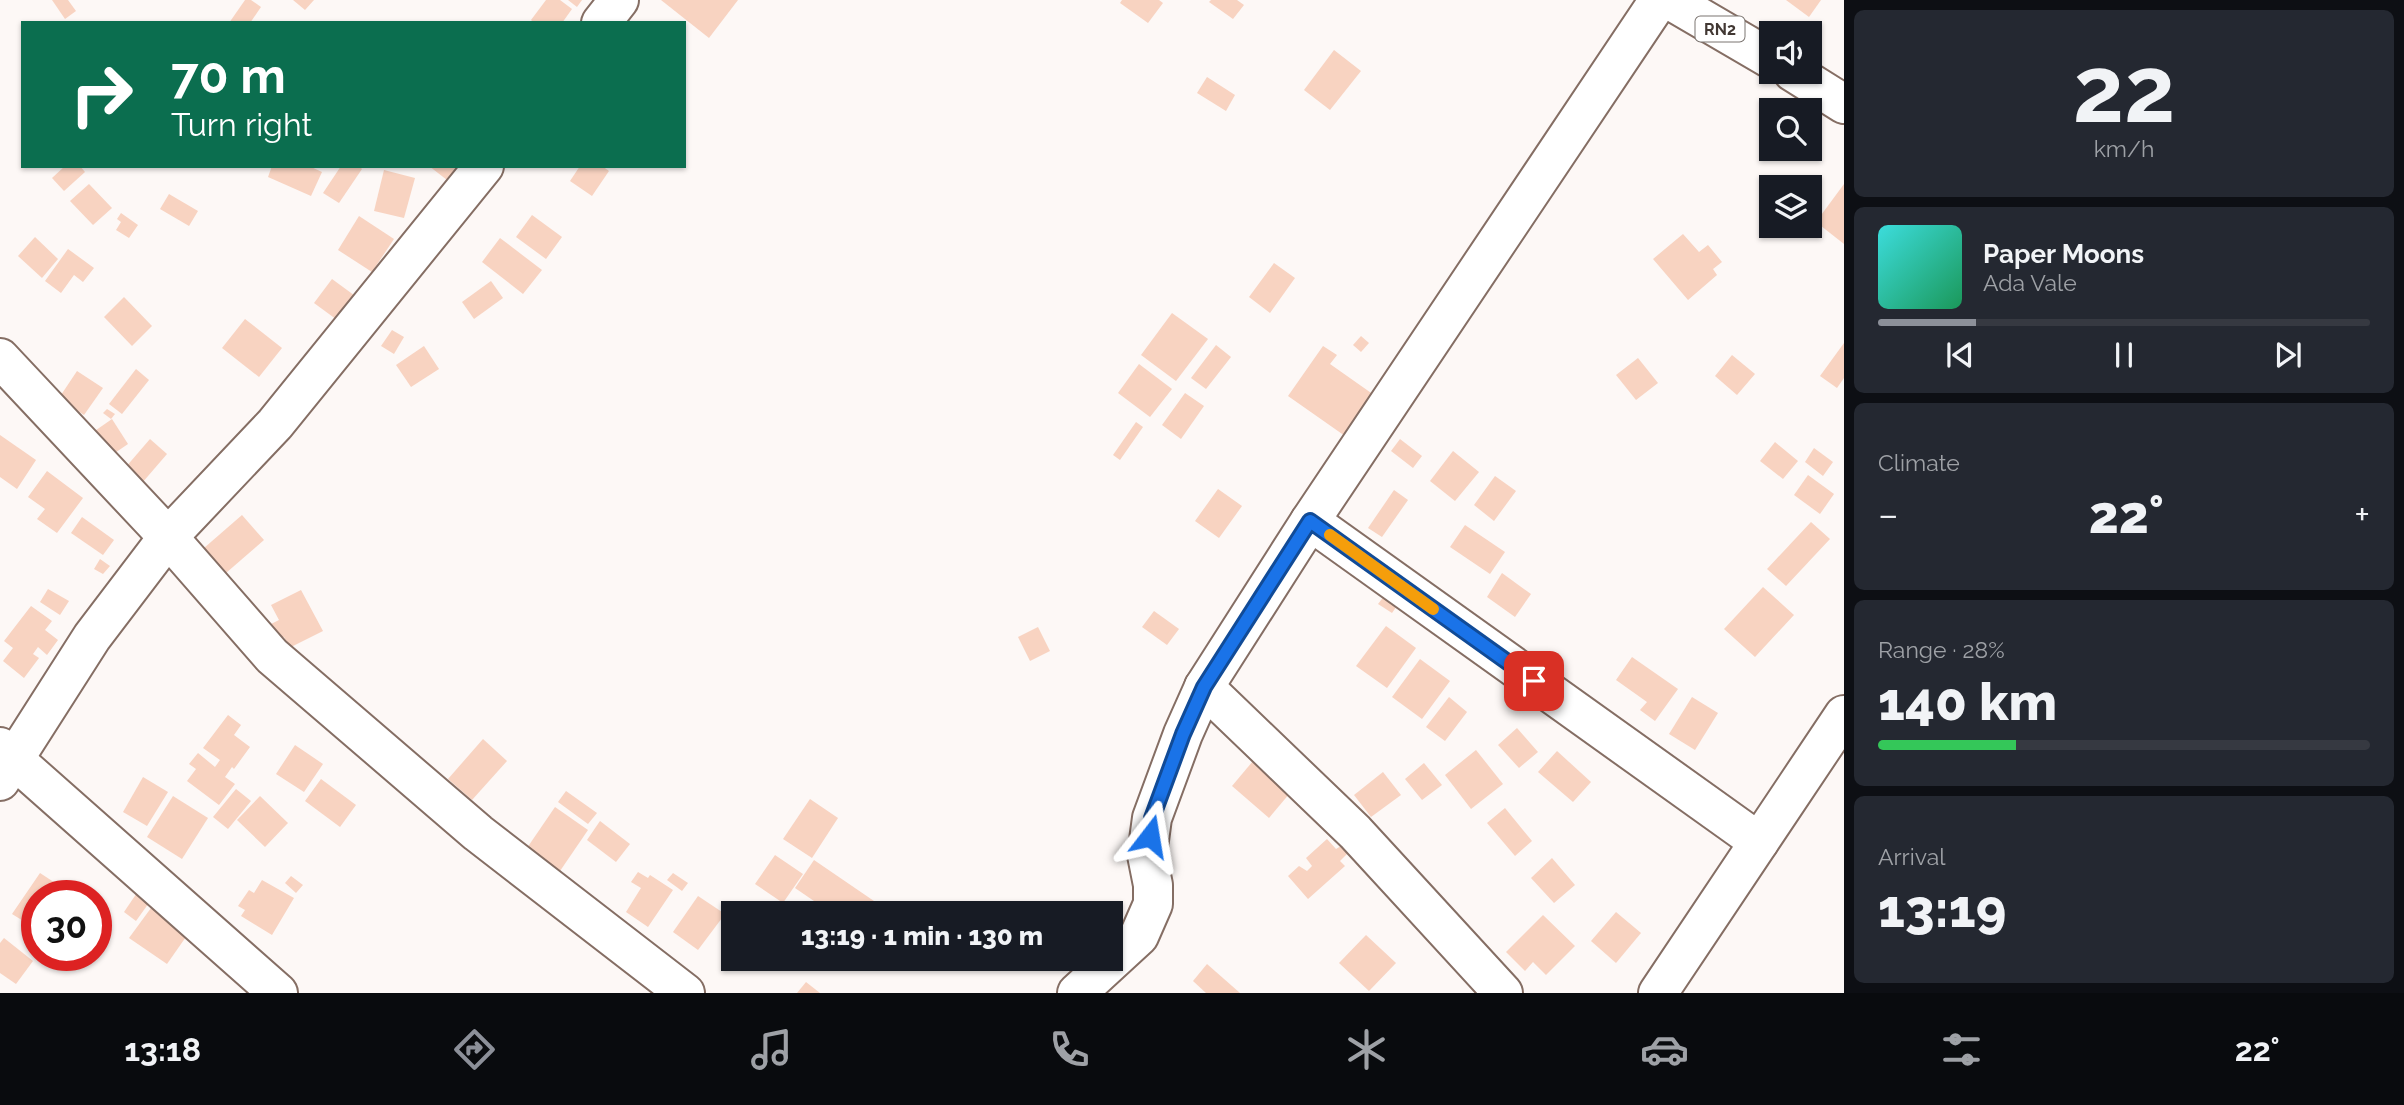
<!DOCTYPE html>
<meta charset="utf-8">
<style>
body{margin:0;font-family:Raleway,sans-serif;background:#242831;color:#f1f3f6;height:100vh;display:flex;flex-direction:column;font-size:26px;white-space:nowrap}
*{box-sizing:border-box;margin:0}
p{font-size:23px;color:#9ea1a6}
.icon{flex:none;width:38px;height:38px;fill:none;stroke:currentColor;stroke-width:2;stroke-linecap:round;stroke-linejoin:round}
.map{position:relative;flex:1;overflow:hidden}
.details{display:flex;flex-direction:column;gap:10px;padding:10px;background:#0d0f14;width:560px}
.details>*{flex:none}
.guide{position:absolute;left:21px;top:21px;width:665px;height:147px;border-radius:0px;box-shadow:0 2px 5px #0004;background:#0b6e4f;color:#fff;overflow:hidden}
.controls{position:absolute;left:1759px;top:21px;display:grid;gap:14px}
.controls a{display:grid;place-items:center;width:63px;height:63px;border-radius:0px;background:#171b24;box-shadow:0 2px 5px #0004;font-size:35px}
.speed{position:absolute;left:21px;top:880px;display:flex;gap:14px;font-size:35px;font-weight:700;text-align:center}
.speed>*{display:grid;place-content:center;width:91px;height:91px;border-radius:50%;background:#171b24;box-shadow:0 2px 5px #0004;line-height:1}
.speed .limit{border:10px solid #d22;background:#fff;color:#111}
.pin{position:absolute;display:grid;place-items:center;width:60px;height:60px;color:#fff;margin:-30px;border-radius:14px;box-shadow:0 4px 10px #0006}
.me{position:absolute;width:77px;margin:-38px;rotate:14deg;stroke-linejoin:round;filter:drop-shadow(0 0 5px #0008)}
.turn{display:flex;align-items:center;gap:24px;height:147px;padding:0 35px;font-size:32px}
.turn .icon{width:91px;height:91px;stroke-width:2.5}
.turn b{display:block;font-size:49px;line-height:60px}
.big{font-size:52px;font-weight:800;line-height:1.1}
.details .card{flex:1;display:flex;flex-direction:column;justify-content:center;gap:10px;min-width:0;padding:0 24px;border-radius:10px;background:#242831}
.details .dial{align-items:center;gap:0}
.dial b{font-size:91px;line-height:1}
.song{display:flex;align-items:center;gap:21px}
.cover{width:84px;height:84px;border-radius:10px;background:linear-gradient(135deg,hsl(180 70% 55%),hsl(150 70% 35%))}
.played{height:7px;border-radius:4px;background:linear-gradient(90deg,#8c9099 20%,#363941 20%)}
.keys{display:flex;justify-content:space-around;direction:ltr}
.heat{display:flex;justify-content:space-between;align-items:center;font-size:38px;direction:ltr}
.charge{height:10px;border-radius:5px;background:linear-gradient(90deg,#34c759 28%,#363941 0)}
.trip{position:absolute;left:721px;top:901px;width:402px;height:70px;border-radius:0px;background:#171b24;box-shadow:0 2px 5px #0004;font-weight:800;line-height:70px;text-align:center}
.tabs{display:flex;height:112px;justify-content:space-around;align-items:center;background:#090b0e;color:#9ea1a6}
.tabs .icon{width:49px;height:49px}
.tabs .selected{color:#8c9099}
.tabs b{font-size:32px;color:#f1f3f6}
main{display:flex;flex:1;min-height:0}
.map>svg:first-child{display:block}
.building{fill:#f8d3c1}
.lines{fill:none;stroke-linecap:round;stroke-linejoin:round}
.minor-casing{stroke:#856e64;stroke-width:42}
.highway-casing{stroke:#856e64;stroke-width:42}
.minor{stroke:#fff;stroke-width:38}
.highway{stroke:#fff;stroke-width:38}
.route-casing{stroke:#114b97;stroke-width:18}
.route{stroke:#1a73e8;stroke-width:12}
.slow{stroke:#f59e0b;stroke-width:12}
.labels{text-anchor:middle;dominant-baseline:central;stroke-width:5;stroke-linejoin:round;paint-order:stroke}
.shield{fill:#fff;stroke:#7b7470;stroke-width:2}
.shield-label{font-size:16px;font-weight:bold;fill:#423833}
</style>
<main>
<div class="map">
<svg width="1844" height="993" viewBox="0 0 1844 993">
<rect width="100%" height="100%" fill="#fdf8f6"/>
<g class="building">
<polygon points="52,0 68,0 76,11 65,19"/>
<polygon points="245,0 251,0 261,7 250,23 229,23"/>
<polygon points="293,0 314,0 305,10"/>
<polygon points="546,0 560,0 572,9 562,23 534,23 531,20"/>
<polygon points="568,0 582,0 577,7"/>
<polygon points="661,0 738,0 709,38"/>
<polygon points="1122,0 1159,0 1163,3 1148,23 1120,3"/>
<polygon points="1211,0 1237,0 1244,5 1233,19 1209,2"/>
<polygon points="1786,0 1821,0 1809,17"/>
<polygon points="1334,50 1361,71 1330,110 1304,90"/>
<polygon points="1207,77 1235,95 1226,111 1197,93"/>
<polygon points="65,166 80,166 85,172 64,191 52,178"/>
<polygon points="272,166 309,166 322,172 311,196 268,177"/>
<polygon points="341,166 359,166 362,169 339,203 323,193"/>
<polygon points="429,166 457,166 447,180"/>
<polygon points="580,166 602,166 609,171 592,196 570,181"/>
<polygon points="384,170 415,178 404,218 374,211"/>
<polygon points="89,184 112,208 93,225 70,201"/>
<polygon points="1844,184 1844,244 1816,222"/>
<polygon points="169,194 198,211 189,226 160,209"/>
<polygon points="121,213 138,225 129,238 116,230 121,222 117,219"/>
<polygon points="532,215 562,237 546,259 516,237"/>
<polygon points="359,216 394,239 372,272 338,250"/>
<polygon points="1683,234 1699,252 1708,245 1722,262 1713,269 1717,275 1688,300 1653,259"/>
<polygon points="35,237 58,259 42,278 18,256"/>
<polygon points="500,238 542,270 523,294 482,262"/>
<polygon points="68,249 94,268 83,282 74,275 61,293 45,281"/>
<polygon points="1274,263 1295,278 1270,313 1249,297"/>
<polygon points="332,279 362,301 344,325 314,303"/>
<polygon points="491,281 503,298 474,319 462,302"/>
<polygon points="124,297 152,326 132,346 104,317"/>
<polygon points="1172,313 1208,339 1176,381 1141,355"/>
<polygon points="245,319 282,348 259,377 222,348"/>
<polygon points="392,330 404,337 394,354 381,346"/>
<polygon points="1361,336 1369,343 1361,352 1353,345"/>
<polygon points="1844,343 1844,378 1837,388 1820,376"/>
<polygon points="1216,345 1231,357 1206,389 1191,378"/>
<polygon points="424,346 439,369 411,387 396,365"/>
<polygon points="1323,346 1337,355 1330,364 1384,402 1355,443 1288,396"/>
<polygon points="1732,355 1755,374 1737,395 1715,376"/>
<polygon points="1638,358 1658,383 1636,400 1616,375"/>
<polygon points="1139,364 1172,389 1150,417 1118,393"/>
<polygon points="136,369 149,380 122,414 109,404"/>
<polygon points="77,371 103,388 84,415 59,398"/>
<polygon points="1185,393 1204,406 1181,439 1162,425"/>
<polygon points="107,409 115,414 111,419 103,413"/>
<polygon points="112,419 128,444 106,459 89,435"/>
<polygon points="1136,422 1143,427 1120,460 1113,455"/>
<polygon points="0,435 36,460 17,489 0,477"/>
<polygon points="150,439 167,454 142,483 125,468"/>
<polygon points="1400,439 1422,456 1413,468 1391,451"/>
<polygon points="1775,442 1798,461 1783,479 1760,461"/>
<polygon points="1814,448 1833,462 1823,476 1805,462"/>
<polygon points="1453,451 1479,472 1455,501 1430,481"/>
<polygon points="47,471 83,498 57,533 37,519 45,509 28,497"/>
<polygon points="1808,475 1834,494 1820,514 1794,495"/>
<polygon points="1495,476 1516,491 1494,521 1474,505"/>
<polygon points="1218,489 1242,506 1219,538 1195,521"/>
<polygon points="1394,490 1408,500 1382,537 1368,528"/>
<polygon points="242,515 264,540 226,573 204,548"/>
<polygon points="82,517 114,540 103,555 71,533"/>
<polygon points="1811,522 1830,539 1786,586 1767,569"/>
<polygon points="1465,525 1505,552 1490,574 1450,547"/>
<polygon points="100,559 110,566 103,574 94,569"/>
<polygon points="1502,573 1531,594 1515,617 1487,597"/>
<polygon points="1763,587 1794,615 1755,657 1724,629"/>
<polygon points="48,589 69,601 60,615 40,602"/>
<polygon points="301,590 323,631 289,648 284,637 277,640 269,625 279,620 271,605"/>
<polygon points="1388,591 1401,600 1392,613 1378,604"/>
<polygon points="31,606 52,621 45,630 58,640 47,655 38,647 33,654 39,658 24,678 3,661 13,648 4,641"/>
<polygon points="1154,611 1179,629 1167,645 1142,627"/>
<polygon points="1386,626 1416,648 1387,688 1356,666"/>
<polygon points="1038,627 1050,651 1030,661 1018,637"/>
<polygon points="1632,657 1678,689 1655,721 1640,710 1647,702 1616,680"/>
<polygon points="1420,659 1450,681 1422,719 1392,697"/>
<polygon points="1449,697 1467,712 1445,741 1426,727"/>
<polygon points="1692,697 1718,713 1695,750 1669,734"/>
<polygon points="228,715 241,725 234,735 250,747 234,769 232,767 225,777 235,784 219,805 187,781 196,769 189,764 198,753 215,767 220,760 203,748"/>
<polygon points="1517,728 1538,752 1519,768 1498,745"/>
<polygon points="483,739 507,761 472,800 448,779"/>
<polygon points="295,745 323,764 304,792 276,774"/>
<polygon points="1476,750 1503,784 1471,809 1445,775"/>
<polygon points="1557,751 1591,782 1573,802 1538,772"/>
<polygon points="1253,761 1290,793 1269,818 1232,786"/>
<polygon points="1424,763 1442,785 1422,800 1405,779"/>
<polygon points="1383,772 1401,795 1371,817 1354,795"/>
<polygon points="143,777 168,792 147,826 123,812"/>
<polygon points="321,779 356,805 340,827 305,801"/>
<polygon points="236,789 251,801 228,829 213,817"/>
<polygon points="566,791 597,813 588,824 558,802"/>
<polygon points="173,796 208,818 182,859 147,837"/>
<polygon points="260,796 288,823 265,847 237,820"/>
<polygon points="810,799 838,818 812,858 783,839"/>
<polygon points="555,807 588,830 560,871 527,848"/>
<polygon points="1505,808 1532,841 1515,856 1487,823"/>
<polygon points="600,821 630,844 616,862 587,840"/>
<polygon points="1327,839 1336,849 1341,846 1348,853 1340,861 1345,866 1308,899 1288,876 1299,866 1307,871 1312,866 1306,858"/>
<polygon points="775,855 803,874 783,903 755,884"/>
<polygon points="1552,858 1575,885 1554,903 1531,878"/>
<polygon points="814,860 893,914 833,914 795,888"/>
<polygon points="638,872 648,878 650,875 673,890 648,927 626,912 641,888 631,882"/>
<polygon points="40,873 72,894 70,896 37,896 37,921 33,927 12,914"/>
<polygon points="673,873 688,883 682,891 667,880"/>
<polygon points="291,876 303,885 296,893 285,883"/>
<polygon points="262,880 294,898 272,935 241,916 245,910 238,906 249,890 254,893"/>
<polygon points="143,884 156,893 136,921 124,912"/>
<polygon points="698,896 725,914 698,950 673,932"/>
<polygon points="151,908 188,934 167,964 129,938"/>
<polygon points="1616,912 1641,933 1616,963 1591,941"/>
<polygon points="1543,915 1575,946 1546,975 1533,962 1525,971 1506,952"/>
<polygon points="1366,935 1396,963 1369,991 1339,963"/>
<polygon points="4,938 33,961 16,984 0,973 0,943"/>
<polygon points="901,959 922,959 915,969"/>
<polygon points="1207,964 1240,993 1206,993 1193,981"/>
<polygon points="806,982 820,993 797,993"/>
</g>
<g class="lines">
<g class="minor-casing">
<g id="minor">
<polyline points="601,23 619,0"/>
<polyline points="0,358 168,537 272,656 478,833 685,993"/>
<polyline points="1310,521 1759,842"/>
<polyline points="1204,687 1355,832 1503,993"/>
<polyline points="0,747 278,993"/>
<polyline points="0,781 92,637 168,537 275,424 484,166"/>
<polyline points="1077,993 1139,936 1153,904 1153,885 1147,855 1152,818 1183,734 1204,687 1310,521 1659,0"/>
<polyline points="1658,993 1844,715"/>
</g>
</g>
<g class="highway-casing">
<g id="highway">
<polyline points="1670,0 1771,59"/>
<polyline points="1793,72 1844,104"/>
</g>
</g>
<use href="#minor" class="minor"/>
<use href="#highway" class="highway"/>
</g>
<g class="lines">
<g class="route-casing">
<polyline id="route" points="1150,836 1152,818 1183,734 1204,687 1310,521 1534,681"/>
</g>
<use href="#route" class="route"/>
<polyline class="slow" points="1330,535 1433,609"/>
</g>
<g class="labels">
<rect class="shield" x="1695.5" y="16.5" width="49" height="25" rx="5"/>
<g class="shield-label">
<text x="1720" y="29">RN2</text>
</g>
</g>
</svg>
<div class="controls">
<a><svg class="icon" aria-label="sound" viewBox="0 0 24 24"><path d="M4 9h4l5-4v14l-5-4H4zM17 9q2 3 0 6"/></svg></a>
<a><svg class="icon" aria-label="search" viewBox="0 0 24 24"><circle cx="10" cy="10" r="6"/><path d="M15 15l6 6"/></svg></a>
<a><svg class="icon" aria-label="layers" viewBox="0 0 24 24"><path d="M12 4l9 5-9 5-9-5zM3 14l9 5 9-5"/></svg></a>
</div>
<div class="speed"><div class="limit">30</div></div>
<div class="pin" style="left:1534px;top:681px;background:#d93025"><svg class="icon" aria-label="arrive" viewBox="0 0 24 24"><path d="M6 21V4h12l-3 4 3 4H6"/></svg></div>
<svg class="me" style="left:1150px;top:836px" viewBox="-20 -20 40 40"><path d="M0-17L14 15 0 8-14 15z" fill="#1a73e8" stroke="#fff" stroke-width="4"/></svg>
<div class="trip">13:19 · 1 min · 130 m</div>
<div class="guide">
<div class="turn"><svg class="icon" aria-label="right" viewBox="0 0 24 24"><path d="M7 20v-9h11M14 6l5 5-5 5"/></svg><div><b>70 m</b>Turn right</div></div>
</div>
</div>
<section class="details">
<div class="card dial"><b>22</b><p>km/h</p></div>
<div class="card">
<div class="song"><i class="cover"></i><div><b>Paper Moons</b><p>Ada Vale</p></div></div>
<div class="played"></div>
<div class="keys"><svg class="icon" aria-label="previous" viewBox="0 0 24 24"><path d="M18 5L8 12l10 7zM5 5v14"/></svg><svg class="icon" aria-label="pause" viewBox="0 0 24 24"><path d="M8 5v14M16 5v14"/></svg><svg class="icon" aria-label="next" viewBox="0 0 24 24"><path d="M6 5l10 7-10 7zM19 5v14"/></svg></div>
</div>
<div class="card"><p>Climate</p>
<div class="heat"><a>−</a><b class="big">22°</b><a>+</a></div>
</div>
<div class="card"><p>Range · 28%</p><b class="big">140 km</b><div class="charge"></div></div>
<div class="card"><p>Arrival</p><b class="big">13:19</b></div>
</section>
</main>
<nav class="tabs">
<b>13:18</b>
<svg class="icon selected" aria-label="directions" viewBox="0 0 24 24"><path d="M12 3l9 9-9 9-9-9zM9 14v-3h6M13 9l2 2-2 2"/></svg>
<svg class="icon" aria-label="music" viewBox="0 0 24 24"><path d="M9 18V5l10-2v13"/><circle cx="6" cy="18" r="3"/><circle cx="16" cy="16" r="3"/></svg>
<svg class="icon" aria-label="phone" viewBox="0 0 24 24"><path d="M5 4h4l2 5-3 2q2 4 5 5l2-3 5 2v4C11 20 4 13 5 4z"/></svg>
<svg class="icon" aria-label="climate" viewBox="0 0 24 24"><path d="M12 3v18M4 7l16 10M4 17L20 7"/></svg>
<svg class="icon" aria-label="car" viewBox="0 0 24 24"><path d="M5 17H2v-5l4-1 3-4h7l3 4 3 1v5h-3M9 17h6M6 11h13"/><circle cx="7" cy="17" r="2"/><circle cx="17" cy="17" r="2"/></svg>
<svg class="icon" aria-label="filters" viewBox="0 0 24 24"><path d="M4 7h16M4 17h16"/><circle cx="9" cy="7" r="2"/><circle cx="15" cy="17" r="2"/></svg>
<b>22°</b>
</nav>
